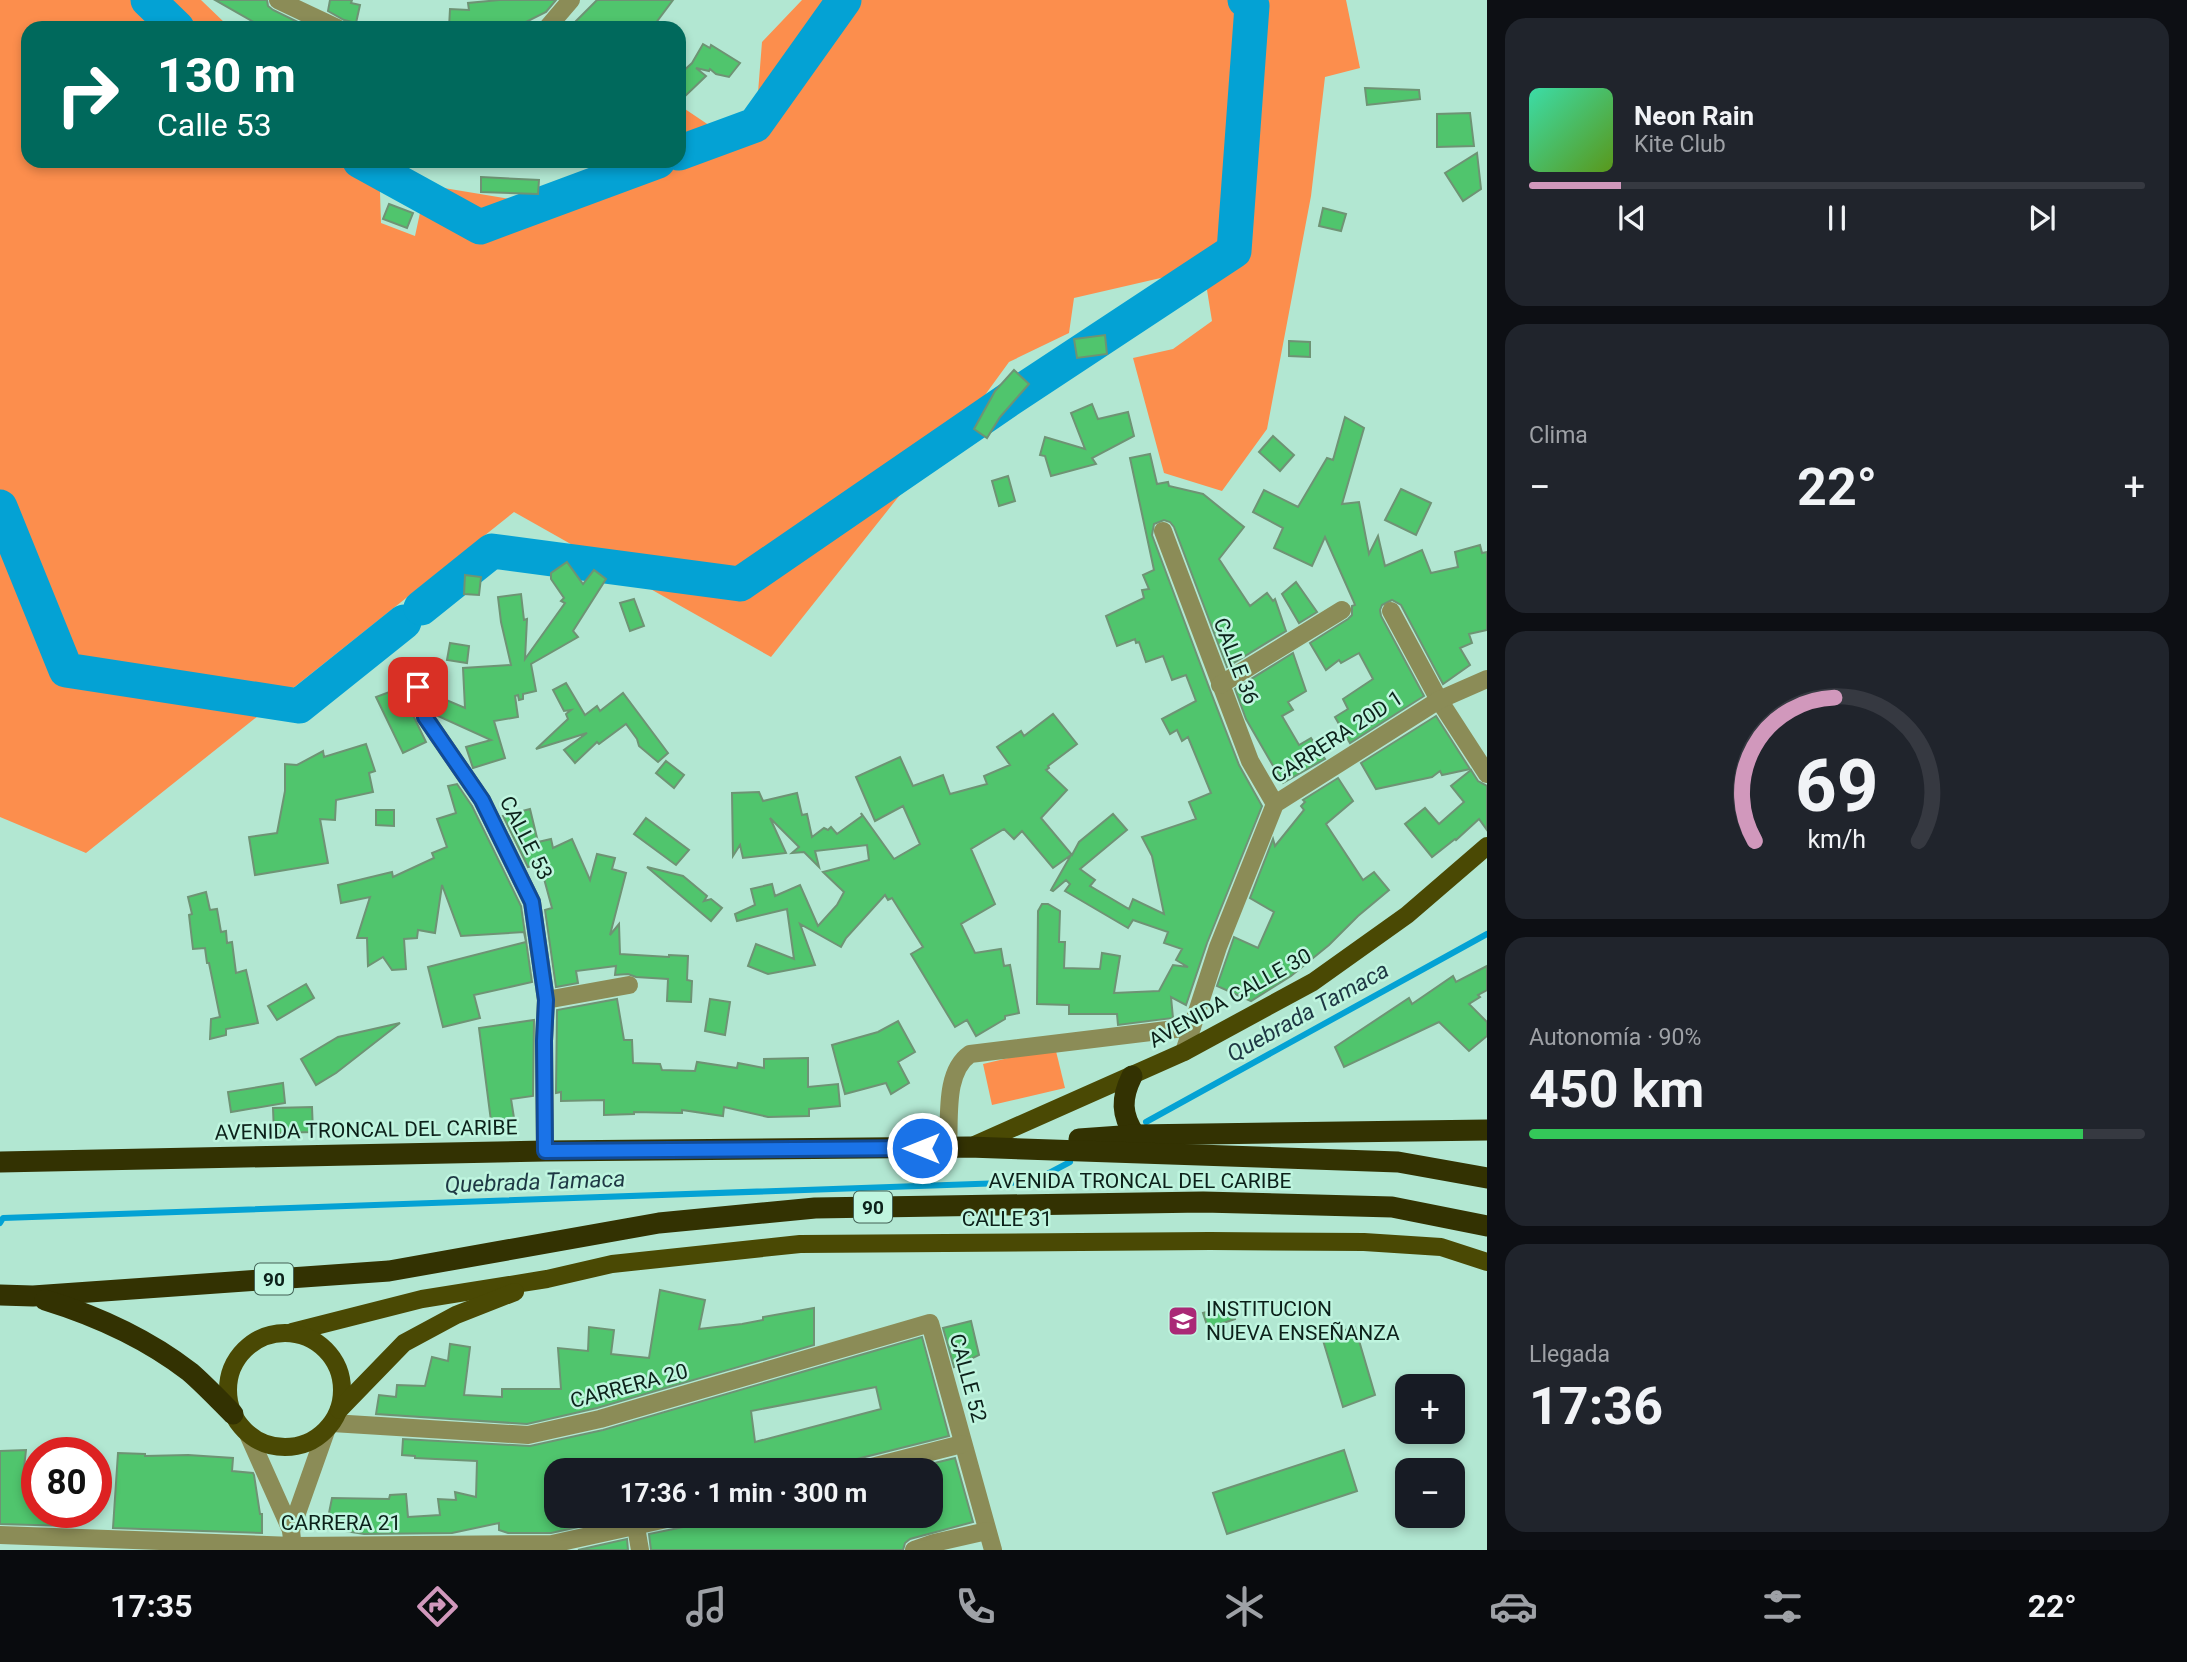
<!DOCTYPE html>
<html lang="es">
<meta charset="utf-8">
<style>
body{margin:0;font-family:Roboto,sans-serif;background:#20242c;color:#f1f3f6;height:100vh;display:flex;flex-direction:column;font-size:26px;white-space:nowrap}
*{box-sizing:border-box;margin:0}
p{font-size:23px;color:#9ea1a6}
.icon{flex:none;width:38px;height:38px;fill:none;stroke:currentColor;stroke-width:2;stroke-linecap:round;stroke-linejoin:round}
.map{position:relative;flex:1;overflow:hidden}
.panel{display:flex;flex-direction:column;gap:18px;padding:18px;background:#0d0f14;width:700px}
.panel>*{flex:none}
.hud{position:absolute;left:21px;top:21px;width:665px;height:147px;border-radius:21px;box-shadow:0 4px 10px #0003;background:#00695c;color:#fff;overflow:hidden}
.tools{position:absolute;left:1395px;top:1374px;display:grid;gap:14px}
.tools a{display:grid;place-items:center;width:70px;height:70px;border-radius:14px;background:#171b24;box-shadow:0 4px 10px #0003;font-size:35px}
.speed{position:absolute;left:21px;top:1437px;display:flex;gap:14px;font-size:35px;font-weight:700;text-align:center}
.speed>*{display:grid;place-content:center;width:91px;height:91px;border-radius:50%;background:#171b24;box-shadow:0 4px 10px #0003;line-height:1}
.speed .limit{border:10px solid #d22;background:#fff;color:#111}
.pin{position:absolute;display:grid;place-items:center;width:60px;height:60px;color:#fff;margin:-30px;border-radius:14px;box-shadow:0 4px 10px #0006}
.me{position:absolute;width:77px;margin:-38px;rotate:270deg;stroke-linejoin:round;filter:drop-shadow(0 0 5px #0008)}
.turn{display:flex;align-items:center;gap:24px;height:147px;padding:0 21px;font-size:32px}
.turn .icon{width:91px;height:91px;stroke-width:2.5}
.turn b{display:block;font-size:49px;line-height:60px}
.big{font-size:52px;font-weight:700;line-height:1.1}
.panel .card{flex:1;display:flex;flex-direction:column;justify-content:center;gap:10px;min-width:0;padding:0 24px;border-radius:21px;background:#20242c}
.panel .dial{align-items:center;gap:0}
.dial svg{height:182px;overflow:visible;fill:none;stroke:#363941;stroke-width:7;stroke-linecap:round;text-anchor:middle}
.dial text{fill:#f1f3f6;stroke:none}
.song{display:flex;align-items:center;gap:21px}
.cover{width:84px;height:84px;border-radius:10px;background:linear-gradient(135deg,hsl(160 70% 55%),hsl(90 70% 35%))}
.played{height:7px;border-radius:4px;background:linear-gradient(90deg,#d198bc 15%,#363941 15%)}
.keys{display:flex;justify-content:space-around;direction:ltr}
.heat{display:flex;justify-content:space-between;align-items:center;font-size:38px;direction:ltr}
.charge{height:10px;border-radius:5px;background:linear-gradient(90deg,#34c759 90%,#363941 0)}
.trip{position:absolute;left:544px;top:1458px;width:399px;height:70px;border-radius:21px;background:#171b24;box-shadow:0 4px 10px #0003;font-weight:700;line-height:70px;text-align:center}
.tabs{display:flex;height:112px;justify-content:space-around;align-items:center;background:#090b0e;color:#9ea1a6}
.tabs .icon{width:49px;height:49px}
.tabs .current{color:#d198bc}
.tabs b{font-size:32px;color:#f1f3f6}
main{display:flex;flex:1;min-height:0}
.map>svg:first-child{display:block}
.green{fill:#fc8e4d}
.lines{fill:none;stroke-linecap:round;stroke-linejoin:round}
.stream{stroke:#04a2d4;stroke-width:6}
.river{stroke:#04a2d4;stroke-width:35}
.building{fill:#50c56d;stroke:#6e9374;stroke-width:2;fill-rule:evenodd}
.minor{stroke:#8b8c57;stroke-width:18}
.major{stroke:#4a4904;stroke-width:18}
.highway{stroke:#333202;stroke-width:21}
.route-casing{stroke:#114b97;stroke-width:18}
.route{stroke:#1a73e8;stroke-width:12}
.labels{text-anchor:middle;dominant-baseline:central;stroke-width:5;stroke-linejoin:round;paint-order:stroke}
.shield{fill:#bff5df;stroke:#426155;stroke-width:2}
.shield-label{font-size:19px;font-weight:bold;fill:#0c211a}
.street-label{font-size:21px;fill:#0c211a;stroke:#bff5df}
.poi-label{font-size:21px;fill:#0c211a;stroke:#bff5df;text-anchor:start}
.water-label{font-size:23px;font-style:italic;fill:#1e3844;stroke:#bff5df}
</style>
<main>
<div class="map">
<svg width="1487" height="1550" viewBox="0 0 1487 1550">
<rect width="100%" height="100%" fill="#b2e7d2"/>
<g class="green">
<polygon points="0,0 201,0 226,24 234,28 28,28 28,161 379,161 381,223 415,236 426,185 510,199 609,178 611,161 679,161 679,105 737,144 756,118 762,42 802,0 1346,0 1360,68 1325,77 1311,196 1267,429 1222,491 1164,473 1133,358 1173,349 1212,321 1207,290 1165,277 1074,298 1069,333 1009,362 977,406 932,439 923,466 771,657 514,512 86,853 0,817"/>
<polygon points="1055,1047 1065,1088 992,1105 983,1064"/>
</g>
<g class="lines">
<g class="stream">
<polyline points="1146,1122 1487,934"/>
<polyline points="0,1223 3,1218 1032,1182 1070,1162"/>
</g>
<g class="river">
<polyline points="148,0 177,28"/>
<polyline points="679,153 755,125 844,0"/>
<polyline points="360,161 480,227 658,161"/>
<polyline points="0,507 66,670 299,706 404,622"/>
<polyline points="421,608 492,551 740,584 1011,398 1234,251 1252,6 1245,0"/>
</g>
</g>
<g class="building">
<polygon points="215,0 267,0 268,6 273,10 310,28 264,28"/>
<polygon points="330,0 352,0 351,3 360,5 356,23 344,20 328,11"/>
<polygon points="499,0 556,0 546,12 514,28 449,28 450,9 469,10 468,3"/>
<polygon points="597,0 673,0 652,28 569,28"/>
<polygon points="703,44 710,48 711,45 740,63 729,77 716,74 710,69 709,71 696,68 706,76 679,102 679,75 692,63"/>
<polygon points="1365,88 1419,90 1420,99 1367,105"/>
<polygon points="1470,113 1474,146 1437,147 1437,114"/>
<polygon points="1477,153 1481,189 1463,201 1445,173"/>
<polygon points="481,177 539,180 538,194 481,192"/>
<polygon points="389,204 413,213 407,228 383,219"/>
<polygon points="1323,208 1346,214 1341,231 1319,226"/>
<polygon points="1105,335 1107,354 1077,358 1074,339"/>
<polygon points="1289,341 1310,342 1310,357 1289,356"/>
<polygon points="1014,370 1029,384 1000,417 987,438 974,429 995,391"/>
<polygon points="1092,404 1098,419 1128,412 1134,436 1092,458 1096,464 1051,476 1045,456 1040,455 1045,437 1085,449 1071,413"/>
<polygon points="1345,417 1364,428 1342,504 1359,502 1369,554 1378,536 1385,566 1422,550 1431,573 1458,567 1455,552 1480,545 1482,553 1487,552 1487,630 1469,634 1472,643 1460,648 1470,665 1443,684 1401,605 1392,600 1382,605 1380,610 1381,616 1424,696 1350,743 1335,717 1348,709 1343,699 1373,679 1359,653 1341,663 1339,660 1326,670 1310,643 1348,619 1352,615 1352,606 1355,605 1353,600 1325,537 1312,566 1274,548 1283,528 1253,512 1264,490 1298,507 1327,458 1333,460"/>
<polygon points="1273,436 1294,455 1280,471 1259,452"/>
<polygon points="1150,454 1157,484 1168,482 1169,486 1203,494 1244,527 1219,559 1250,606 1267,593 1273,601 1275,599 1286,631 1227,667 1174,527 1170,522 1164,520 1154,524 1152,535 1210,690 1239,765 1262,806 1207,943 1186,1005 1171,997 1173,1018 1118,1025 1117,1014 1069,1014 1069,1005 1037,1004 1038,911 1042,904 1048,904 1060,911 1059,942 1065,942 1064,968 1100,969 1102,953 1120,956 1114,993 1159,991 1173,965 1188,967 1176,960 1182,949 1164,943 1168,932 1133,920 1128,928 1065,891 1070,884 1066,880 1053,891 1051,890 1071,855 1053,868 1022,831 1014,839 1004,829 971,849 995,904 961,924 975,953 1001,949 1004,966 1010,965 1019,1013 1005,1016 1005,1019 976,1036 967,1020 955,1027 911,954 923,947 892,898 888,900 885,895 846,938 841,947 800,924 815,965 768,974 748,966 756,944 794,959 787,909 737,921 735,914 755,905 751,889 772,884 775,896 800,885 818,926 837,905 844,892 823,872 869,860 867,845 815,851 819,867 804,852 792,853 799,847 770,818 786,853 743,858 740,845 733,856 732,793 759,792 763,801 797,793 802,815 807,814 812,837 824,828 828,830 831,827 837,834 862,816 861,813 894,859 920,844 903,806 875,821 856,777 900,757 913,786 943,775 950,794 987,784 984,776 1010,765 997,747 1021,731 1024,736 1053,714 1077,744 1048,766 1049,768 1046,770 1067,790 1041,818 1072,855 1079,842 1113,814 1127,830 1080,869 1095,880 1090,886 1129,909 1133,899 1164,914 1152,856 1142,837 1196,819 1189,802 1211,793 1188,737 1182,741 1177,730 1170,734 1162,719 1196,701 1186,675 1172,680 1163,656 1146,662 1139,642 1136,643 1135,639 1117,646 1106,616 1144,598 1142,590 1149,589 1143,575 1154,570 1130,458"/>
<polygon points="1008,476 1015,501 999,506 992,481"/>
<polygon points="1401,489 1431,503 1416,535 1385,520"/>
<polygon points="567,562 583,584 594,570 606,579 573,631 578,637 531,664 536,691 523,694 523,699 519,700 518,695 515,696 518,717 494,721 505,758 473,768 466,747 491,740 438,716 433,703 437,696 465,708 463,668 511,665 501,622 498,597 521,594 524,620 527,619 525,659 565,603 561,601 564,598 551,579 551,573"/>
<polygon points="465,575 481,577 479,595 464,594"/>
<polygon points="1296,582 1317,612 1299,623 1282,594"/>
<polygon points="634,599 644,626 630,631 620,603"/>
<polygon points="450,643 469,646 467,663 447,660"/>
<polygon points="1293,653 1306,691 1288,702 1293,710 1282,716 1299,745 1311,738 1325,759 1283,783 1246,719 1235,689"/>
<polygon points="566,683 585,715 597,706 600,711 623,693 668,753 658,762 639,746 637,739 626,724 599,744 597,742 575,763 564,750 587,733 536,749 568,719 566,714 571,710 564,711 553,690"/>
<polygon points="400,688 426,742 403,753 376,697"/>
<polygon points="1436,716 1470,769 1442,775 1440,771 1432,777 1376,789 1361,763"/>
<polygon points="366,744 375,771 369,773 373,792 336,800 335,820 320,819 328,863 255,875 249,837 277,833 285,791 285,764 297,765 323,751 324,757"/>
<polygon points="666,761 684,775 674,788 656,773"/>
<polygon points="1471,770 1478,781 1487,786 1487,830 1479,819 1456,840 1455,839 1432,857 1405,824 1425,808 1439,824 1464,802 1451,786"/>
<polygon points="1338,778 1353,801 1326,824 1363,880 1374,872 1389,890 1358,916 1329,945 1291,976 1251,1001 1217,986 1234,937 1258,948 1274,912 1250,898 1273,839 1275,846 1304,810 1301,806 1305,802 1303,800"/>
<polygon points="457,784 472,806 521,906 532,982 474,995 480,1018 443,1027 428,967 526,942 524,932 461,936 442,885 435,933 418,930 417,938 404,939 406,969 392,970 383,957 368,966 367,938 357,938 370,897 341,903 338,885 392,872 393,877 434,858 432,853 447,847 437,819 456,813 448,786"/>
<polygon points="530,809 538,842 551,839 553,848 572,839 590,880 597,854 615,858 612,869 626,873 610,935 619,924 620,954 669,957 669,955 688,956 687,980 692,981 691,1002 667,1001 668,979 636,977 628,974 615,975 616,966 576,971 578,983 556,987 545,910 552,908 540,864 528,867 503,816"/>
<polygon points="376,810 394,810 394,826 376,825"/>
<polygon points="646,818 689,850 676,865 634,834"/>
<polygon points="647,867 683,876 707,896 704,901 711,899 722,908 711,921"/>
<polygon points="206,892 210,910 217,909 221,932 226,931 227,943 232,942 236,973 246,970 258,1023 226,1029 226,1035 210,1039 211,1019 220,1017 209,963 207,963 205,948 193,949 189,915 192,914 188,897"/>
<polygon points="1487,966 1487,990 1478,995 1480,997 1469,1004 1487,1022 1487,1036 1469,1051 1439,1022 1344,1067 1335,1047 1409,998 1412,1004 1453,976 1456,982"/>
<polygon points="306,984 314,998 277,1020 268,1006"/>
<polygon points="617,999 624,1040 632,1040 633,1063 660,1064 662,1070 695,1071 697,1062 737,1068 738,1063 764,1068 764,1059 808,1058 808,1087 838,1084 840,1106 809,1109 809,1116 768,1117 724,1107 723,1116 682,1110 682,1113 634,1112 634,1114 604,1115 604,1100 561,1101 561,1092 556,1093 557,1010"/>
<polygon points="710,999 730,1002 725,1035 705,1031"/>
<polygon points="534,1020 533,1096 511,1099 514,1118 491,1121 479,1028"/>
<polygon points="898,1021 915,1052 898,1062 909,1083 891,1094 886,1083 845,1094 832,1045 878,1032"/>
<polygon points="400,1023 336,1073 316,1085 301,1059 338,1037"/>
<polygon points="283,1083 285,1103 231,1112 228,1092"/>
<polygon points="312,1107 313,1132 274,1133 273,1108"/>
<polygon points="660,1290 705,1300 699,1329 742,1324 763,1320 763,1317 814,1308 814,1345 597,1408 527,1424 376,1414 379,1395 396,1397 397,1385 425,1386 432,1357 448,1361 450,1344 470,1347 464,1395 502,1397 502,1389 561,1389 558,1348 588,1351 589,1327 614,1330 611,1354 649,1358"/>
<polygon points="1231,1305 1235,1319 1208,1328 1203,1313"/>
<polygon points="971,1321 979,1355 954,1367 943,1328"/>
<polygon points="1355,1327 1375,1395 1343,1407 1322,1337"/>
<path d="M922 1337 949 1436 857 1459 852 1462 849 1470H556V1516H629L551 1533H508L499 1530V1523L452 1533 364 1534 326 1528 332 1498 389 1499 390 1495 406 1494 408 1517 440 1515 438 1499 456 1500 455 1492 476 1497 477 1461 415 1458V1456L402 1455 403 1439 530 1446 603 1430ZM876 1387 881 1409 755 1442 751 1411Z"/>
<polygon points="26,1450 24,1468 37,1469 37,1512 70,1512 69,1526 0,1524 0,1451"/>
<polygon points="1344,1450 1357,1491 1227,1534 1213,1493"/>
<polygon points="118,1453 145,1454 145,1456 188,1455 233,1458 232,1471 253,1473 254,1475 260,1514 262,1514 262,1533 113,1528"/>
<polygon points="955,1458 973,1522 910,1539 905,1543 903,1550 651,1550 649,1534 683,1527 688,1524 691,1516 931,1516 931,1470 906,1470"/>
<polygon points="627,1539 628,1550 578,1550"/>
</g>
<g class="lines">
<g class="minor">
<polyline points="278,0 337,28"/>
<polyline points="547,28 571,0"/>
<polyline points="1163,531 1250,761 1275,804"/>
<polyline points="1391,611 1439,700 1487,774"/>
<polyline points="1220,685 1342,610"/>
<polyline points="418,687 425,717 482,800 532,902 546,1000 544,1041 545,1151"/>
<polyline points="546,1000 629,985"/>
<polyline points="1184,1052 1218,947 1275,804 1439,700 1487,679"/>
<path d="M948 1147C950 1118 944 1072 970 1054L1192 1027"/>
<polyline points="332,1423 528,1435 600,1419 930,1323 993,1550"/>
<polyline points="248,1434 291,1530 293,1550"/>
<polyline points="860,1470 962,1444"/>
<polyline points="636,1527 640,1550"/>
<polyline points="291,1530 326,1431"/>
<polyline points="0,1535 293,1546 552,1544 680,1516"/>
<polyline points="914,1550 934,1543 987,1531"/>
</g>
<g class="major">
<polyline points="970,1147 1184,1052 1313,982 1407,915 1487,846"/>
<polyline points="292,1332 422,1299 547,1279 612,1264 800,1244 1210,1241 1364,1242 1441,1247 1487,1262"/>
<circle cx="285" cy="1390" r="57"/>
<polyline points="339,1410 404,1343 456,1315 515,1292"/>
</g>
<g class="highway">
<path d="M1132 1076C1121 1098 1121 1115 1135 1135"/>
<polyline points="1079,1139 1135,1135 1487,1130"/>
<polyline points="0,1162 545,1151 969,1147 1398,1162 1487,1178"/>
<polyline points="0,1295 33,1296 389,1271 659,1223 815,1208 1203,1202 1392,1207 1487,1226"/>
<path d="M45 1300C97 1316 146 1338 190 1372 205 1385 219 1400 233 1414"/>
</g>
</g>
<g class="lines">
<g class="route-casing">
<polyline id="route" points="418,687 425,717 482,800 532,902 546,1000 544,1041 545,1151 922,1148"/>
</g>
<use href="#route" class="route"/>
</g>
<defs>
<g id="school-square" transform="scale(1.575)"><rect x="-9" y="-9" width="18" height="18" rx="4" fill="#aa2976" stroke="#bff5df"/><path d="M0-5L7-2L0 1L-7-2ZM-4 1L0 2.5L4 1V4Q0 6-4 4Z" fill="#fff"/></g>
</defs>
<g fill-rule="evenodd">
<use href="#school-square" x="1183" y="1321"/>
</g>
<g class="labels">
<g class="shield">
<rect x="854" y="1191.5" width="38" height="31" rx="5"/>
<rect x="255" y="1263.5" width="38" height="31" rx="5"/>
</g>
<g class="shield-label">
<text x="873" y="1207">90</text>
<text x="274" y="1279">90</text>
</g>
<g class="street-label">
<text transform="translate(1236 661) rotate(69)">CALLE 36</text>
<text transform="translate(1337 737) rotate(-33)">CARRERA 20D 1</text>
<text transform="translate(526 838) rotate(63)">CALLE 53</text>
<text transform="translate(1230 998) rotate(-29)">AVENIDA CALLE 30</text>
<text transform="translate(366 1130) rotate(-1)">AVENIDA TRONCAL DEL CARIBE</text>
<text x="1140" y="1181">AVENIDA TRONCAL DEL CARIBE</text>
<text x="1007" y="1219">CALLE 31</text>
<text transform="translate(968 1378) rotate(75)">CALLE 52</text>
<text transform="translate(629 1386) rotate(-15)">CARRERA 20</text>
<text x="341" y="1523">CARRERA 21</text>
</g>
<g class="poi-label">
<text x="1206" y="1309">INSTITUCION<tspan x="1206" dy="24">NUEVA ENSEÑANZA</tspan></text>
</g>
<g class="water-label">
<text transform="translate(1308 1012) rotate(-29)">Quebrada Tamaca</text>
<text transform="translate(535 1182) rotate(-2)">Quebrada Tamaca</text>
</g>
</g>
</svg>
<div class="tools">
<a>+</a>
<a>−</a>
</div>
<div class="speed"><div class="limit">80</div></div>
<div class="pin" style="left:418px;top:687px;background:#d93025"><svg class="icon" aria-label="arrive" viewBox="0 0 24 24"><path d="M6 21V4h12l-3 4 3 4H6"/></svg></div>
<svg class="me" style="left:922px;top:1148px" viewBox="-20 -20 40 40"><circle r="17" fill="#1a73e8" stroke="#fff" stroke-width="3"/><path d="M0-11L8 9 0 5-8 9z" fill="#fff"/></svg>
<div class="trip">17:36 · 1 min · 300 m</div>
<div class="hud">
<div class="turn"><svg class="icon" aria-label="right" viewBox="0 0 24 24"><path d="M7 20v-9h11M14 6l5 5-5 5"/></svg><div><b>130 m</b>Calle 53</div></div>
</div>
</div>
<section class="panel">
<div class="card">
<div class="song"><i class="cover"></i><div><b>Neon Rain</b><p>Kite Club</p></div></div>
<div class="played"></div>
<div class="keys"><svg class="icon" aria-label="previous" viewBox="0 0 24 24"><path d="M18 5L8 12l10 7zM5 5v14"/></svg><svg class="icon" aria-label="pause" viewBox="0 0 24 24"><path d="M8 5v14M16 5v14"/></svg><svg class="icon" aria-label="next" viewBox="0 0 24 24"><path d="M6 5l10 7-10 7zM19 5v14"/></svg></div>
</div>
<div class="card"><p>Clima</p>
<div class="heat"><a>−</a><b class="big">22°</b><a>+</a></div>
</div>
<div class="card dial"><svg viewBox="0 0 100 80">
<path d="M14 69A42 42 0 1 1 86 69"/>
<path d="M14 69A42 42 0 0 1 49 6" stroke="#d198bc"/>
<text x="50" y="56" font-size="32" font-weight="700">69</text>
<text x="50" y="72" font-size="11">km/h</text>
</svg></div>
<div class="card"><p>Autonomía · 90%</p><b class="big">450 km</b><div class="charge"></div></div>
<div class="card"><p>Llegada</p><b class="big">17:36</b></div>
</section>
</main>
<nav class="tabs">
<b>17:35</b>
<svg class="icon current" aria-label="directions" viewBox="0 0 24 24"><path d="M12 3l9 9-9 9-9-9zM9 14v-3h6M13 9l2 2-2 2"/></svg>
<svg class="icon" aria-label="music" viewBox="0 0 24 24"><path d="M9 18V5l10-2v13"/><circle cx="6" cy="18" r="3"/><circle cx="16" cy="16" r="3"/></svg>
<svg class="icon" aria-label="phone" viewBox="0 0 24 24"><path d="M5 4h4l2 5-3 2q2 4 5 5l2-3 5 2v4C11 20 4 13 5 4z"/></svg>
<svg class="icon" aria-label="climate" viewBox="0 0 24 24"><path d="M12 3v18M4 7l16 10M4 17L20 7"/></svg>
<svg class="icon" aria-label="car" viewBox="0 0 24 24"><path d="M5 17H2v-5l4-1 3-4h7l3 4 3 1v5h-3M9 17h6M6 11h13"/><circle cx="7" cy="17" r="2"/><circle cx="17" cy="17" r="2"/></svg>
<svg class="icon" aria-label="filters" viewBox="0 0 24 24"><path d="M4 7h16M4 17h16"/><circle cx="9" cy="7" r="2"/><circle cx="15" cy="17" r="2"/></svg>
<b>22°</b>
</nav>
